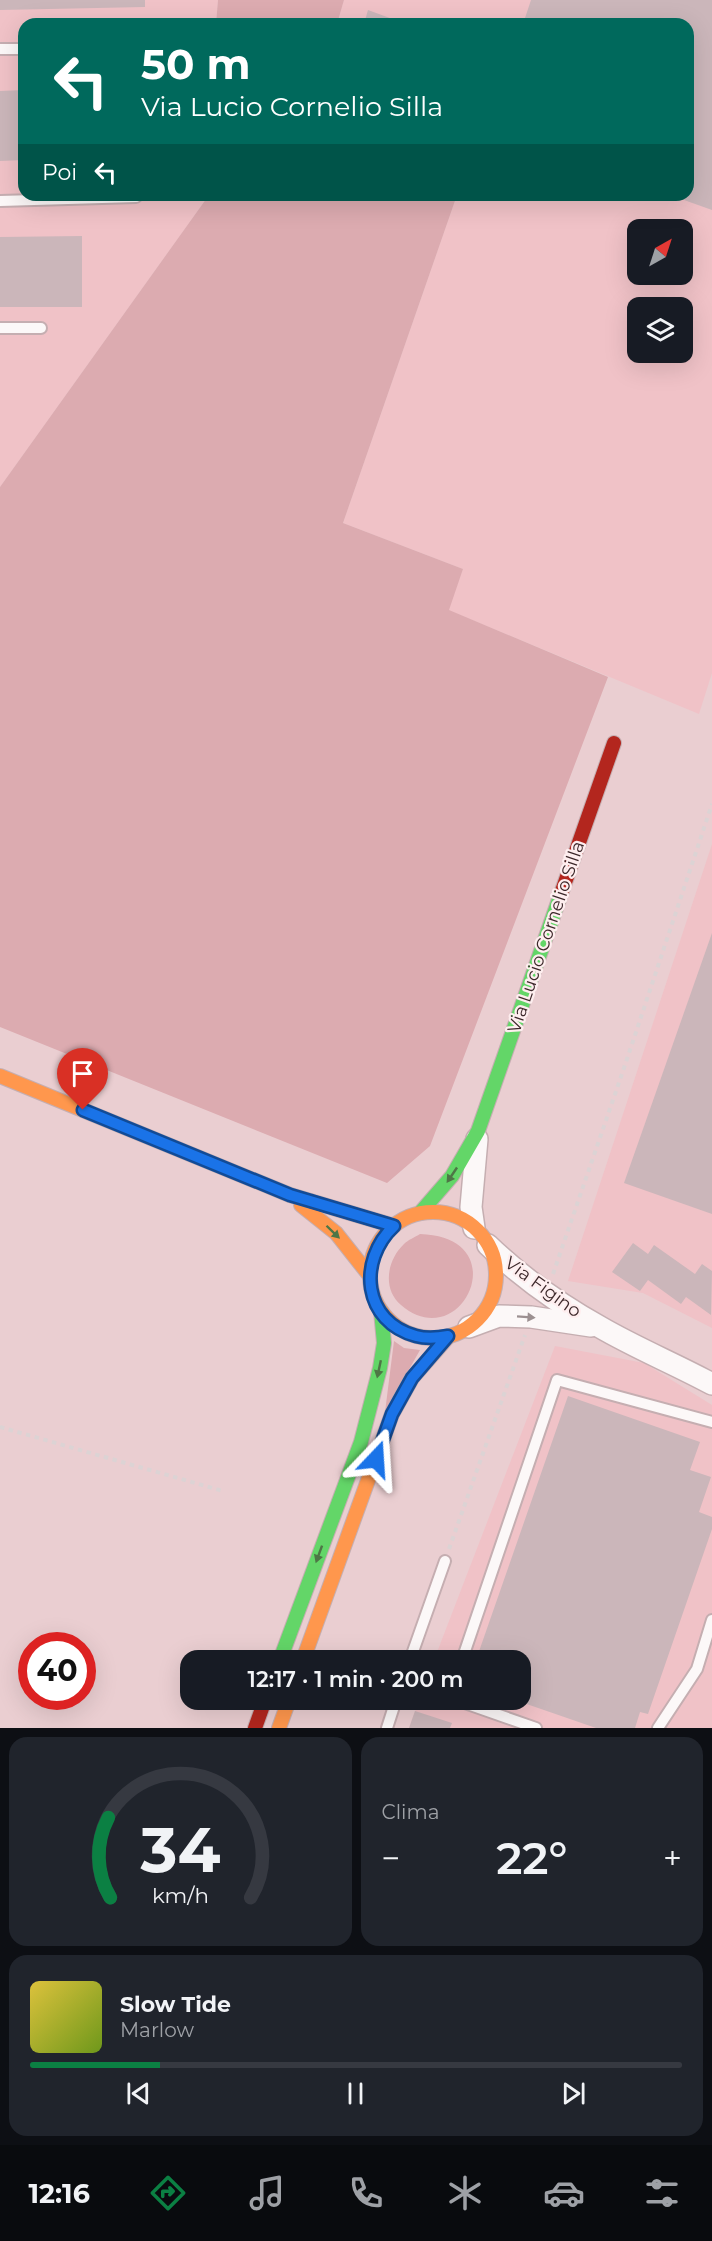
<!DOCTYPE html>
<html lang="it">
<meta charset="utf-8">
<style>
body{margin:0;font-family:Montserrat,sans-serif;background:#20242c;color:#f1f3f6;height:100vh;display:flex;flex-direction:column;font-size:22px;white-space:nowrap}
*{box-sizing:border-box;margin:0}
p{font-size:20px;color:#9ea1a6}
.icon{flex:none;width:33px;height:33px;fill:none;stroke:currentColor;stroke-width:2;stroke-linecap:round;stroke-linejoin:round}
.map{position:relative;height:1728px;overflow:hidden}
.drawer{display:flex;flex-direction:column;gap:9px;padding:9px;background:#0d0f14;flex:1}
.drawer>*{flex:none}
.banner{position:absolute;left:18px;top:18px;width:676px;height:183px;border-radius:18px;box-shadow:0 6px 24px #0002;background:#00695c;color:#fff;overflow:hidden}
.needle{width:39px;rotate:39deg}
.fabs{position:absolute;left:627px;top:219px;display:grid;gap:12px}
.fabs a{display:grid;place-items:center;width:66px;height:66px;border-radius:12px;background:#171b24;box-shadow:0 6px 24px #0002;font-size:30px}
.speed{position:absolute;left:18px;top:1632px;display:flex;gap:12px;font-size:30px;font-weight:700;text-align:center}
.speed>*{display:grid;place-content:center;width:78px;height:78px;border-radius:50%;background:#171b24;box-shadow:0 6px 24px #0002;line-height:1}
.speed .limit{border:9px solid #d22;background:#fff;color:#111}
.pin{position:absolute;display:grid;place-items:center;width:51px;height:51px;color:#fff;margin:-62px -26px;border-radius:50% 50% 50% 0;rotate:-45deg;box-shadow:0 0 6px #0007}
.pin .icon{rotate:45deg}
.me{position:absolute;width:66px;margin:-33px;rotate:20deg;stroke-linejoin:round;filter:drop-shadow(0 0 4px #0008)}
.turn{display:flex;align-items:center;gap:21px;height:126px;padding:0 24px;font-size:27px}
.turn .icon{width:78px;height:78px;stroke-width:2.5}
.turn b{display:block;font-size:42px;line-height:51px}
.then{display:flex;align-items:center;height:57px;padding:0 24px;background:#0003;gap:12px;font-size:22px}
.big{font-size:45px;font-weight:600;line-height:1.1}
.drawer .card{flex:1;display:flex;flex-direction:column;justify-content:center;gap:9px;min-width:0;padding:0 21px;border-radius:18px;background:#20242c}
.drawer .dial{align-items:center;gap:0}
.dial svg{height:156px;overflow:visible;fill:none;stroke:#363941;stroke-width:7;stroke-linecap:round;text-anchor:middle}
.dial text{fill:#f1f3f6;stroke:none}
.song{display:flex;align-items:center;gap:18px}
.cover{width:72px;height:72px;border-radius:9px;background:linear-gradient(135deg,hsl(50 70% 55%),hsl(80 70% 35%))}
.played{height:6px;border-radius:3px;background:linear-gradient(90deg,#0b8043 20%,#363941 20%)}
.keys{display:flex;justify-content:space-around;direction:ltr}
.heat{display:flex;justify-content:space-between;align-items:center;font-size:33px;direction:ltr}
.drawer .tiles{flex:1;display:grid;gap:9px;grid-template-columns:1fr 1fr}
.card:last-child{grid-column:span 2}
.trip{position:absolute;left:180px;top:1650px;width:351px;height:60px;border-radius:18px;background:#171b24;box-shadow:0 6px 24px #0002;font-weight:600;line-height:60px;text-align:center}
.menu{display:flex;height:96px;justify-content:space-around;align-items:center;background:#090b0e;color:#9ea1a6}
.menu .icon{width:42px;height:42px}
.menu .active{color:#0b8043}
.menu b{font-size:27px;color:#f1f3f6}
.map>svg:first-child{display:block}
.built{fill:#f0c2c7;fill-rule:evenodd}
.green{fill:#dcabb0}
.building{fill:#cbb6ba}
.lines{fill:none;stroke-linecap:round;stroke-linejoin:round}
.lane-casing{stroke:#c5aeb1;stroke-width:14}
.street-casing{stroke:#c5aeb1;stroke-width:24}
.fast-casing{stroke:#c5aeb1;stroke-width:16}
.slow-casing{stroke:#c5aeb1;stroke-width:16}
.jam-casing{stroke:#c5aeb1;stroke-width:16}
.path{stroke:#dcd3d4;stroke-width:4;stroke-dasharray:4.5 4.5;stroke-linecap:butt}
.lane{stroke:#fcf8f8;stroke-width:10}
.street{stroke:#fcf8f8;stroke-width:21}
.fast{stroke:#63d668;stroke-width:14}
.slow{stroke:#ff974d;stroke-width:14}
.jam{stroke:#b3261e;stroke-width:14}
.oneway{fill:#4e7646}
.oneway2{fill:#9c9091}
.route-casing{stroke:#114b97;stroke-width:15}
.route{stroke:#1a73e8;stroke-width:10}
.labels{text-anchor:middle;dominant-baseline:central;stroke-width:4.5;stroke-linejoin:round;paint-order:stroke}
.street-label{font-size:18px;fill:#3c282a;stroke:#feeeef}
</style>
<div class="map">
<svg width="712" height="1728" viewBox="0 0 712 1728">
<rect width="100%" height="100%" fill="#eaced1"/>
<g class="built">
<polygon points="0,0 218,0 216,24 24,24 24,195 209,195 0,487"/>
<path d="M344 0H712V673L699 714 448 610 463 569 343 523 457 195H688V24H337ZM638 230H682V274H638ZM638 308H682V352H638Z"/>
<polygon points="712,844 712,1328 643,1293 568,1281"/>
<polygon points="555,1346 644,1363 712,1405 712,1728 409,1728 419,1700 520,1700 520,1660 434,1660"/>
</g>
<g class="green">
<polygon points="218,0 344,0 337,24 216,24"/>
<polygon points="209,195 457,195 343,523 463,569 449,610 608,677 430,1146 387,1183 0,1027 0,487"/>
<path d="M420 1234C518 1237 461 1357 401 1305 382 1289 387 1260 404 1244 408 1240 415 1237 420 1234Z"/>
<polygon points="394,1341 404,1348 420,1350 385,1412"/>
</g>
<g class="building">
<polygon points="0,0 145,0 145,7 0,10"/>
<polygon points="531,0 712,0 712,210 670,195 688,195 688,24 523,24"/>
<polygon points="368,10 406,24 364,24"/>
<polygon points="24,90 24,160 0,161 0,91"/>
<polygon points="82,236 82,307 0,307 0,237"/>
<polygon points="712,933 712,1214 624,1183"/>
<polygon points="633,1243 648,1254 654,1245 695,1274 702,1264 712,1271 711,1315 686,1297 681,1304 648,1280 640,1291 612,1272"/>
<polygon points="568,1396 700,1442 690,1470 711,1477 699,1512 712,1517 712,1529 648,1714 640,1712 635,1728 596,1728 515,1700 520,1700 520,1660 476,1660"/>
<polygon points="415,1711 452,1723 450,1728 409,1728"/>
</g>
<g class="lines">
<g class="lane-casing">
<g id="lane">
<polyline points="0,49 24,49"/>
<polyline points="0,201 136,197"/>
<polyline points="0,328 41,328"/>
<polyline points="410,1660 445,1561"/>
<polyline points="462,1660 557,1380 712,1422"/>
<polyline points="456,1700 536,1728"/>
<polyline points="387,1728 396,1700"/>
<polyline points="658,1728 697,1669 712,1620"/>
</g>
</g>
<g class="street-casing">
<g id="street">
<polyline points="474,1228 471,1207 477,1139"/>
<path d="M488 1245C521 1277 559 1304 600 1327 636 1348 675 1364 712 1384"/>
<polyline points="469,1327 499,1316 531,1317 591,1326"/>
</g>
</g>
<g class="fast-casing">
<g id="fast">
<polyline points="420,1213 452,1176 478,1131 562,891"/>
<polyline points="280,1660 361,1442 380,1368 384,1343 381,1311"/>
</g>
</g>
<g class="slow-casing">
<g id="slow">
<polyline points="0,1076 290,1195 310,1201"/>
<polyline points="301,1205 336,1233 370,1276"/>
<circle cx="433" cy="1275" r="63"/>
<polyline points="303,1660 392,1414 412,1378 448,1337"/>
<polyline points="279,1728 289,1700"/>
</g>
</g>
<g class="jam-casing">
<g id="jam">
<polyline points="562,891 614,743"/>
<polyline points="310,1201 394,1226"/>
<polyline points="255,1728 265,1700"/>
</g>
</g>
<g class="path">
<polyline points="553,1274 625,1065 712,804"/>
<polyline points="0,1427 223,1491"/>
<polyline points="449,1549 525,1335"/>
</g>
<use href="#lane" class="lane"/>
<use href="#street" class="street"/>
<use href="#fast" class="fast"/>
<use href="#slow" class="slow"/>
<use href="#jam" class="jam"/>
</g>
<defs><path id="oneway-solid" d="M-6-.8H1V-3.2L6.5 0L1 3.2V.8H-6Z" transform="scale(1.5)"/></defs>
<g class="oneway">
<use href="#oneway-solid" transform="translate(452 1175) rotate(124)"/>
<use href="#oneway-solid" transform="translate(333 1232) rotate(44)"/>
<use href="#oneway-solid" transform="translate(379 1369) rotate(102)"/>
<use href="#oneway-solid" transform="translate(319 1554) rotate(110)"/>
</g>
<use class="oneway2" href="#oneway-solid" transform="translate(526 1317) rotate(4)"/>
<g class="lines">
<g class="route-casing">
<path id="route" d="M83 1110 290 1195 394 1226C357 1261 363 1322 416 1336 427 1339 437 1338 448 1336L412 1378 392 1414 376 1459"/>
</g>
<use href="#route" class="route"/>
</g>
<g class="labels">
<g class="street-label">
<text transform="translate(546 937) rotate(-71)">Via Lucio Cornelio Silla</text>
<text transform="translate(543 1287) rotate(36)">Via Figino</text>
</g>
</g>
</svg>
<div class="fabs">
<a><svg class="needle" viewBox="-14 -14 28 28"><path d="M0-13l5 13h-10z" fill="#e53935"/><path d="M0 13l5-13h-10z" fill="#9ea1a6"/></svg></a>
<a><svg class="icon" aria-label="layers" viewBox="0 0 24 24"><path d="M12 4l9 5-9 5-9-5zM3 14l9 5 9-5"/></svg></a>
</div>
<div class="speed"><div class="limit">40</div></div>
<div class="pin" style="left:83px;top:1110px;background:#d93025"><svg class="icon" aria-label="arrive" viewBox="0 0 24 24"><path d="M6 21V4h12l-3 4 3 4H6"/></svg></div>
<svg class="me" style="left:376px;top:1459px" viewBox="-20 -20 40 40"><path d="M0-17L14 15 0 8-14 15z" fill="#1a73e8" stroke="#fff" stroke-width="4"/></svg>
<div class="trip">12:17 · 1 min · 200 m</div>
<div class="banner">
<div class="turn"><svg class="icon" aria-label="left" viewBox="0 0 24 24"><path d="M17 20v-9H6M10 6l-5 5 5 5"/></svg><div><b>50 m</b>Via Lucio Cornelio Silla</div></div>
<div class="then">Poi<svg class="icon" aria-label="left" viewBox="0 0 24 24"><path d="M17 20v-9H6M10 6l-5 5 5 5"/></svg></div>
</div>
</div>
<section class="drawer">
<div class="tiles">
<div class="card dial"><svg viewBox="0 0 100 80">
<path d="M14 69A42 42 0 1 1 86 69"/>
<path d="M14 69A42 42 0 0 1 13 28" stroke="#0b8043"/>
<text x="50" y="56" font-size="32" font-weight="700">34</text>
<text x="50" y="72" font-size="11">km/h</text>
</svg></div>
<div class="card"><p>Clima</p>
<div class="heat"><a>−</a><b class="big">22°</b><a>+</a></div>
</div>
<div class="card">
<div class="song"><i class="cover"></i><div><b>Slow Tide</b><p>Marlow</p></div></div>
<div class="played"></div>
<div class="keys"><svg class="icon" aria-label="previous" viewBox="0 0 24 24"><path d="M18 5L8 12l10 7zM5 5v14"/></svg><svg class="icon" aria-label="pause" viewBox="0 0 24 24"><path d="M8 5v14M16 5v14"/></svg><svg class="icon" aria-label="next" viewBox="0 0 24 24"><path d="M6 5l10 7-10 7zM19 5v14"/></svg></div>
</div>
</div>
</section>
<nav class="menu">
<b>12:16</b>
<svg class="icon active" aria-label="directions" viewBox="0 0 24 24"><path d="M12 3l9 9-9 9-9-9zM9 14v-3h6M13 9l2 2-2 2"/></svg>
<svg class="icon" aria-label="music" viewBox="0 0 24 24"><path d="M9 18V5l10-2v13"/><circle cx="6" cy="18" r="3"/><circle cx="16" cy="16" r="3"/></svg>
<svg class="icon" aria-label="phone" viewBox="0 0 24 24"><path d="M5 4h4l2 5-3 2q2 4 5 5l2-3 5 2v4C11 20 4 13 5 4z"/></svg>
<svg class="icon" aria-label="climate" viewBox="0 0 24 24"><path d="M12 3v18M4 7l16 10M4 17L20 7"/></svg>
<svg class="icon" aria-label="car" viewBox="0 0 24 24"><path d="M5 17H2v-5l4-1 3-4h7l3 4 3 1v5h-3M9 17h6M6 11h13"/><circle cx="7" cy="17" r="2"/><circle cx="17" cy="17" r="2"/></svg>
<svg class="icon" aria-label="filters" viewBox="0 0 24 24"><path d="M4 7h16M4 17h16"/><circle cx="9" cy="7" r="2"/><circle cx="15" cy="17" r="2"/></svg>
</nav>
